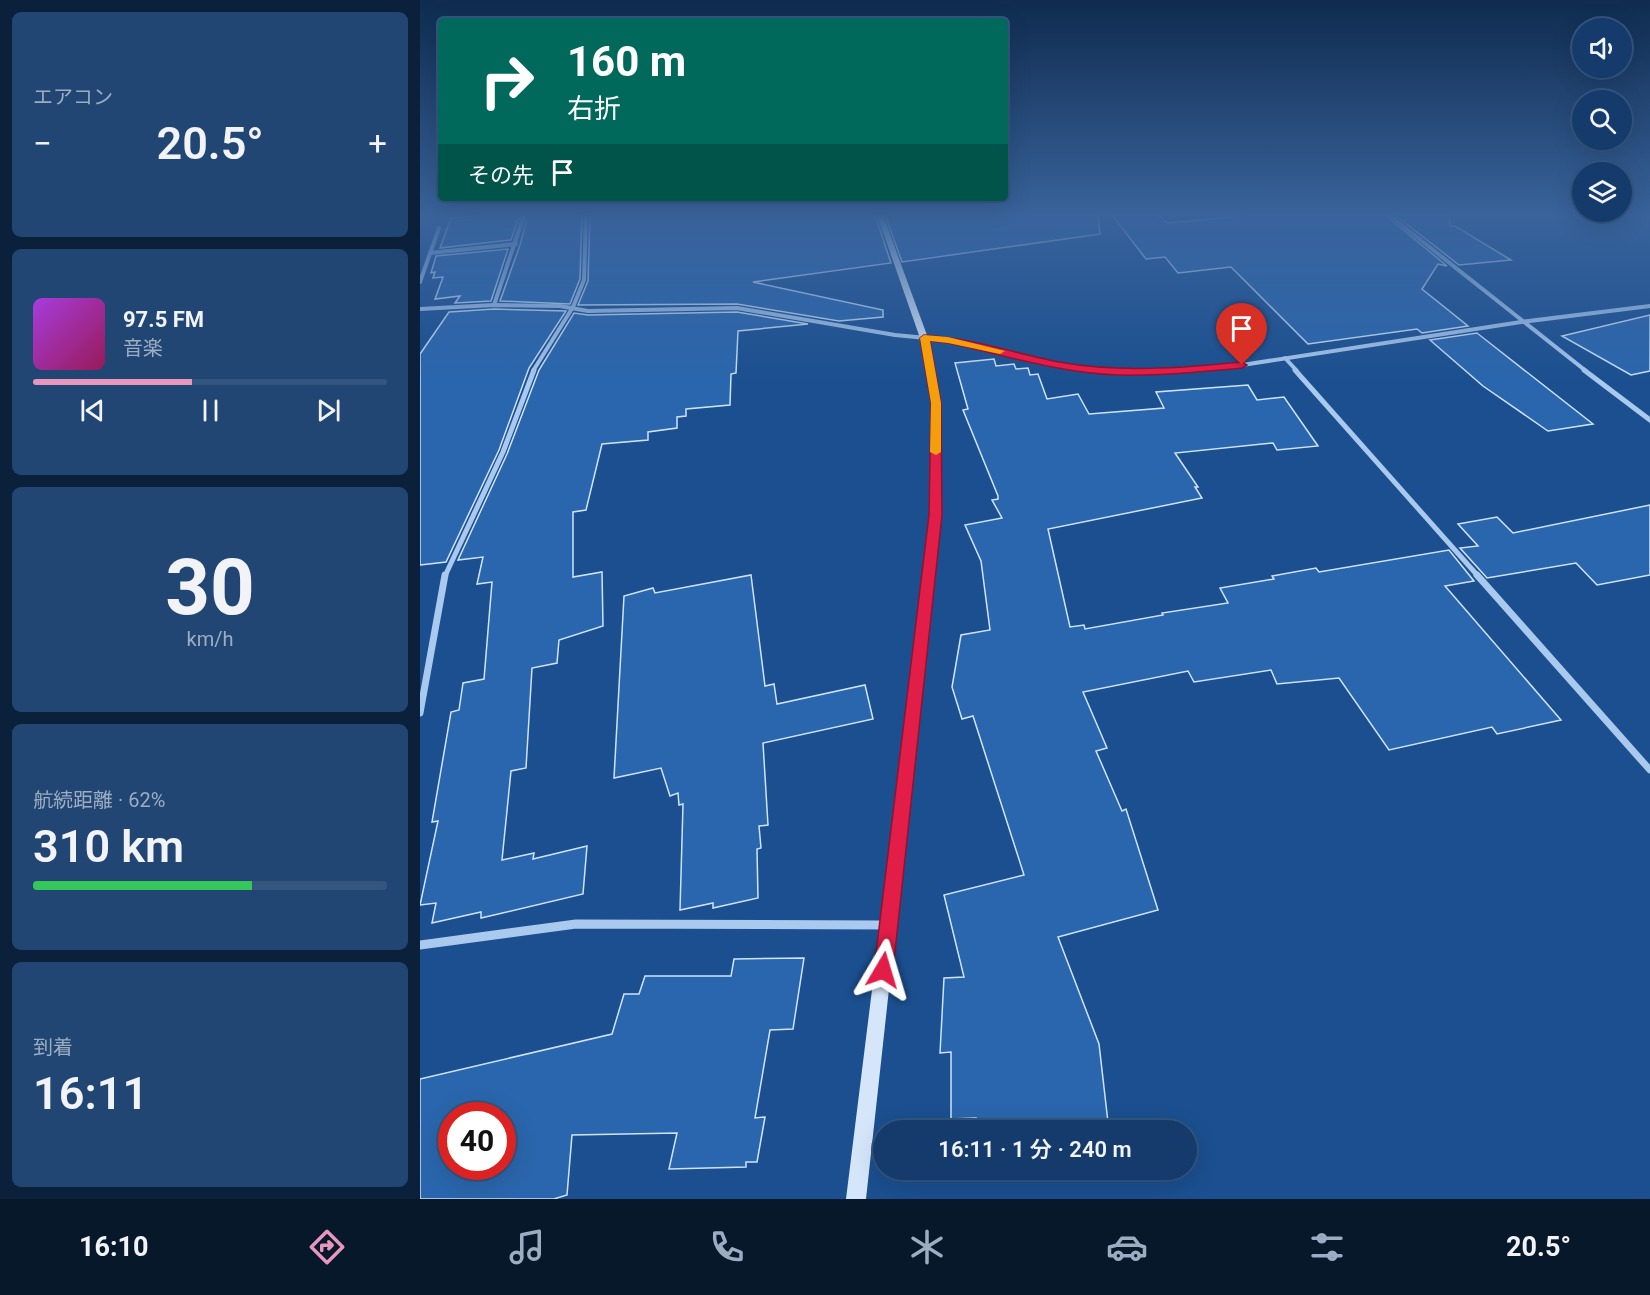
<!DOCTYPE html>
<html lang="ja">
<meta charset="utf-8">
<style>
body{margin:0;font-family:Roboto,"Noto Sans JP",sans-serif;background:#214673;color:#f1f3f6;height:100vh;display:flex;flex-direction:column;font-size:22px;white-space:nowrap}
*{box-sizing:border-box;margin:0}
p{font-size:20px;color:#9dadc1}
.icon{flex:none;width:33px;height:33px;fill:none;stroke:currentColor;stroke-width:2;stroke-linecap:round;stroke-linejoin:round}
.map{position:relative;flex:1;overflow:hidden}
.side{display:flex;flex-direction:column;gap:12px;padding:12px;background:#0b203b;width:420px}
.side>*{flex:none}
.guide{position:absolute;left:18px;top:18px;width:570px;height:183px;border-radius:6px;box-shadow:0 6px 24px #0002,0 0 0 2px #33557e;background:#00695c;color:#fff;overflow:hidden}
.tools{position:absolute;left:1152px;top:18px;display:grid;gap:12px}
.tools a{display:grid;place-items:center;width:60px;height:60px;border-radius:50%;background:#143b6b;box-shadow:0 6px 24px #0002,0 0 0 2px #33557e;font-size:30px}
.speed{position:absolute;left:18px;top:1102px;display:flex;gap:12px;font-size:30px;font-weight:700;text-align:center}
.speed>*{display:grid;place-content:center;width:78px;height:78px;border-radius:50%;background:#143b6b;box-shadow:0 6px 24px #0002,0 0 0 2px #33557e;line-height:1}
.speed .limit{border:9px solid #d22;background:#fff;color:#111}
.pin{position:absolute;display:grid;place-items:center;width:51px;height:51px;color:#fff;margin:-62px -26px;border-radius:50% 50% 50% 0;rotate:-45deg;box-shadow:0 0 6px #0007}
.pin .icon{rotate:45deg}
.me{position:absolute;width:66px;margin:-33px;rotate:7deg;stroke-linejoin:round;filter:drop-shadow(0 0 4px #0008)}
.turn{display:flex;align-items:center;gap:21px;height:126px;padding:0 30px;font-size:27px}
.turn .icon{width:78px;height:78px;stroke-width:2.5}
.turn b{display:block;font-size:42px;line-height:51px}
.then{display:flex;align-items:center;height:57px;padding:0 30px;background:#0003;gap:12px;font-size:22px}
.big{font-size:45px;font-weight:600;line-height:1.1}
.side .card{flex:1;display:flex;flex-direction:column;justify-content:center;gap:9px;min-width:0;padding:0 21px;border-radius:9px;background:#214673}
.side .dial{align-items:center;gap:0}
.dial b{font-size:78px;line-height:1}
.song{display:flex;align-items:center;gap:18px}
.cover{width:72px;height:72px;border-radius:9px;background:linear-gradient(135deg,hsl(280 70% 55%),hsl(330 70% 35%))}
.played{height:6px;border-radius:3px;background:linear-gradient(90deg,#e797bd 45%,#33557e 45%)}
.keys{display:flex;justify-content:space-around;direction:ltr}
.heat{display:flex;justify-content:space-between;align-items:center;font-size:33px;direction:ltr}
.charge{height:9px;border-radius:4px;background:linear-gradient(90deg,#34c759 62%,#33557e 0)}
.trip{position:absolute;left:453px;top:1120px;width:324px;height:60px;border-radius:30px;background:#143b6b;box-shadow:0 6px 24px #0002,0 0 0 2px #33557e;font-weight:600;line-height:60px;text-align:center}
.dock{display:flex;height:96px;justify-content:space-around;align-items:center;background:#08182b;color:#9dadc1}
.dock .icon{width:42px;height:42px}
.dock .active{color:#e797bd}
.dock b{font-size:27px;color:#f1f3f6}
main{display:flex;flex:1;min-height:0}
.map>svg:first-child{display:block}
.building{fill:#2a66ad;stroke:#cfe3fa;stroke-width:1.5;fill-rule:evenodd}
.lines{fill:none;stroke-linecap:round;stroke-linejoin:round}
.street-far3{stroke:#a9c9ee;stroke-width:4}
.street-far2{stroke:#a9c9ee;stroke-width:5}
.street-far1{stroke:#a9c9ee;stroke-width:7}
.street{stroke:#a9c9ee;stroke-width:9}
.secondary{fill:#d6e6fa;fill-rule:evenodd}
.route{fill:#e11d48;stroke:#92132f;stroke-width:1.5}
.slow{fill:#f59e0b}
</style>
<main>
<section class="side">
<div class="card"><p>エアコン</p>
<div class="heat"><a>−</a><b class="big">20.5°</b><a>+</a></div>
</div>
<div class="card">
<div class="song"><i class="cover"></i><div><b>97.5 FM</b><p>音楽</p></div></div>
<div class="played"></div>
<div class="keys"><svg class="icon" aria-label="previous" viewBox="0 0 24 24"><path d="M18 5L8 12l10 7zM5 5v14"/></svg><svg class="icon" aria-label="pause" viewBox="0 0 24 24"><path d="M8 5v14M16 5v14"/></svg><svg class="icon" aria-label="next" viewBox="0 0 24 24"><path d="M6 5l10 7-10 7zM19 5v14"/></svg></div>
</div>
<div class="card dial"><b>30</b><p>km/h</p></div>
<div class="card"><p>航続距離 · 62%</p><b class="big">310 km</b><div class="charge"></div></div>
<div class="card"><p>到着</p><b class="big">16:11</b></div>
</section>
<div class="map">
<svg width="1230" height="1199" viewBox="0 0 1230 1199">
<rect width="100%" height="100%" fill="#1b4f8f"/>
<g class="building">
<polygon points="61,215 162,215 160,279 150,304 80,301 100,245 106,222 104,217 98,219 91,240 20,248 31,218"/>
<polygon points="170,215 455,215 471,263 333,282 463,310 463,317 419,321 317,304 158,305 168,281"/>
<polygon points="465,215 678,215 680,234 482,262"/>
<polygon points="692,215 737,215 748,223 831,215 965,215 1027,266 1018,264 1002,289 1048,326 1002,333 997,329 888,344 811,267 758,273 745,257 726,259"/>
<polygon points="975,215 1029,215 1030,226 1035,226 1091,260 1039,265"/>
<polygon points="88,249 71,301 35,303 40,296 15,299 23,277 13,278 15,272 11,273 16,256"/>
<polygon points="74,309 146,311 109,368 79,450 26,562 0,565 0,354 29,312"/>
<polygon points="317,312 388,324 318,331 316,373 311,374 310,405 266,409 266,416 257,417 257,428 228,432 228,440 182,444 166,510 153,512 153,577 182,572 183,626 139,640 137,663 112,668 106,768 91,771 82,860 114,853 113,859 167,846 163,894 61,918 61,912 12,923 16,903 0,905 18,821 12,822 31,712 39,710 43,683 64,679 72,582 57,584 63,557 38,560 87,454 119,370 154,313 168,315"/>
<polygon points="1230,315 1230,371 1211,375 1142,336"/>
<polygon points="1057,333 1173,424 1128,431 1063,386 1010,340"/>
<polygon points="574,359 576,366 594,364 596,369 608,368 610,375 618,374 627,399 658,394 669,414 744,408 736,392 828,385 837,400 864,397 898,446 857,450 853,443 755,453 778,487 775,487 782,498 628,529 650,627 664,625 665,629 743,615 742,613 808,603 800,588 854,579 852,576 896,568 899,572 1029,550 1054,581 1025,586 1141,720 1077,734 1072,727 969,750 919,678 857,684 851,670 774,682 768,671 663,692 687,748 676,751 702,811 706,809 738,910 638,937 679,1044 689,1131 582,1131 581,1124 556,1126 556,1118 531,1119 531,1052 520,1053 524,978 544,977 524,895 604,875 553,716 542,719 532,687 541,635 570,630 561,561 545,525 582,518 572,500 578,499 578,496 543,410 548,409 535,363"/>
<polygon points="1230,505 1230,575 1177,585 1156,563 1067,578 1040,548 1058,546 1038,524 1077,517 1093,533"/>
<polygon points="331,575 345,686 354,684 357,704 445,685 453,719 343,743 348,825 339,826 341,848 337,849 338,898 293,908 293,903 260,910 263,804 259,805 258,793 250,796 241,768 194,778 204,596 233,588 235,593"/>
<path d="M384 958 373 1029 350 1030 335 1118 345 1117 337 1162H326V1167L249 1169 257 1133 152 1135 147 1195 134 1199H0V1079L192 1034 204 994H219L225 976H311L314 959ZM32 1116H82V1167H32Z"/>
</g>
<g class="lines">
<g class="street-far3">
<polyline points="969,215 1166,371"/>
<polyline points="10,253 96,244"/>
<polyline points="0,282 19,228"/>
<polyline points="74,305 102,221"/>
<polyline points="0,309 74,305 140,306 168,311 317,308 475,335 528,340 640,365 690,371"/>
<polyline points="865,358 877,371"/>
<polyline points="113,371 153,307 164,280 166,215"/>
<polyline points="736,371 822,365 1101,322 1230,306"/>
</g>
<g class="street-far2">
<polyline points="678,370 695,372 770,370"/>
<polyline points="875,370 1058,576"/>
<polyline points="1164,370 1230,420"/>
<polyline points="25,576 83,452 114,370"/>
</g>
<g class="street-far1">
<polyline points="1057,575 1230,770"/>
<polyline points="0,713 25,575"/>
</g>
<polyline class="street" points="0,945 156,924 466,925"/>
<polygon class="secondary" points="457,215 463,215 508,338 521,403 521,515 446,1199 426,1199 511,515 511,403 500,338"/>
</g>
<linearGradient id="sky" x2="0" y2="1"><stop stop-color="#0f2b4f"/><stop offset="0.56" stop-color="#39639b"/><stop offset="1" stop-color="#39639b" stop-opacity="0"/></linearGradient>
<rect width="1230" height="382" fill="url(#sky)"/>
<path class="route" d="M504 335C550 338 594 353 639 362 700 373 761 368 822 362L827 365 822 368C780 372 739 376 697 375 640 373 583 355 528 343L510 341 521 403 522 515 473 970 470 977 463 980 456 977 454 970 509 515 511 403 500 338Z"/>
<polygon class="slow" points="504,335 528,337 585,351 580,354 528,343 510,341 521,403 521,452 516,455 510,452 511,403 500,338"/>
</svg>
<div class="tools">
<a><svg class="icon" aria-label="sound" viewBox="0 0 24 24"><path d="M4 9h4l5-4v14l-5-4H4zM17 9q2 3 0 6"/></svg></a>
<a><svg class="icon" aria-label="search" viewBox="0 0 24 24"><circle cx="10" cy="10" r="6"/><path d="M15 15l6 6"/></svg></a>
<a><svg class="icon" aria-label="layers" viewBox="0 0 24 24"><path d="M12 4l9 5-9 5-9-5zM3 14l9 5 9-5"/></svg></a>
</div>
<div class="speed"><div class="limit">40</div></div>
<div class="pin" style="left:822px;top:365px;background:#d93025"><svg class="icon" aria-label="arrive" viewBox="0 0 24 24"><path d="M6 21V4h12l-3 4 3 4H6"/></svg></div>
<svg class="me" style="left:463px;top:970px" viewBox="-20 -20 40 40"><path d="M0-17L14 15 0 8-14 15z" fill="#e11d48" stroke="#fff" stroke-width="4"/></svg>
<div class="trip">16:11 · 1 分 · 240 m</div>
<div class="guide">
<div class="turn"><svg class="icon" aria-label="right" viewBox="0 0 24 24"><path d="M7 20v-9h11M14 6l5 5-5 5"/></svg><div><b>160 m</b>右折</div></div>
<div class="then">その先<svg class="icon" aria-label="arrive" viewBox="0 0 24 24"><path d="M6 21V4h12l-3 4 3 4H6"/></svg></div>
</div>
</div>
</main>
<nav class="dock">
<b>16:10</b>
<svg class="icon active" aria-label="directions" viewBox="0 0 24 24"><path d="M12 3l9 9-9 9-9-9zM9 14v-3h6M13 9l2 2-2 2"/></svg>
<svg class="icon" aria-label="music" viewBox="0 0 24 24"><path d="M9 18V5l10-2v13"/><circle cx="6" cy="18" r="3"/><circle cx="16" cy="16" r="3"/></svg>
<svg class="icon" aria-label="phone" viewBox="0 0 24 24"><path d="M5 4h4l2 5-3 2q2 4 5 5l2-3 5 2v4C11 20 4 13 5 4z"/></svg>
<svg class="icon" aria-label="climate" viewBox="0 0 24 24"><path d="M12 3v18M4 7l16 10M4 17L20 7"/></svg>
<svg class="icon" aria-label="car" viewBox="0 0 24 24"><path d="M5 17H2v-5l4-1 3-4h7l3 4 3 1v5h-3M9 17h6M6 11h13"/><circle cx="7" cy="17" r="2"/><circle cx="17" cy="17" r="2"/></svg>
<svg class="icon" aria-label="filters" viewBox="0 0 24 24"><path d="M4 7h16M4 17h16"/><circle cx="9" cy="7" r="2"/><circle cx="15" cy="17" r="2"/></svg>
<b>20.5°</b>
</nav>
